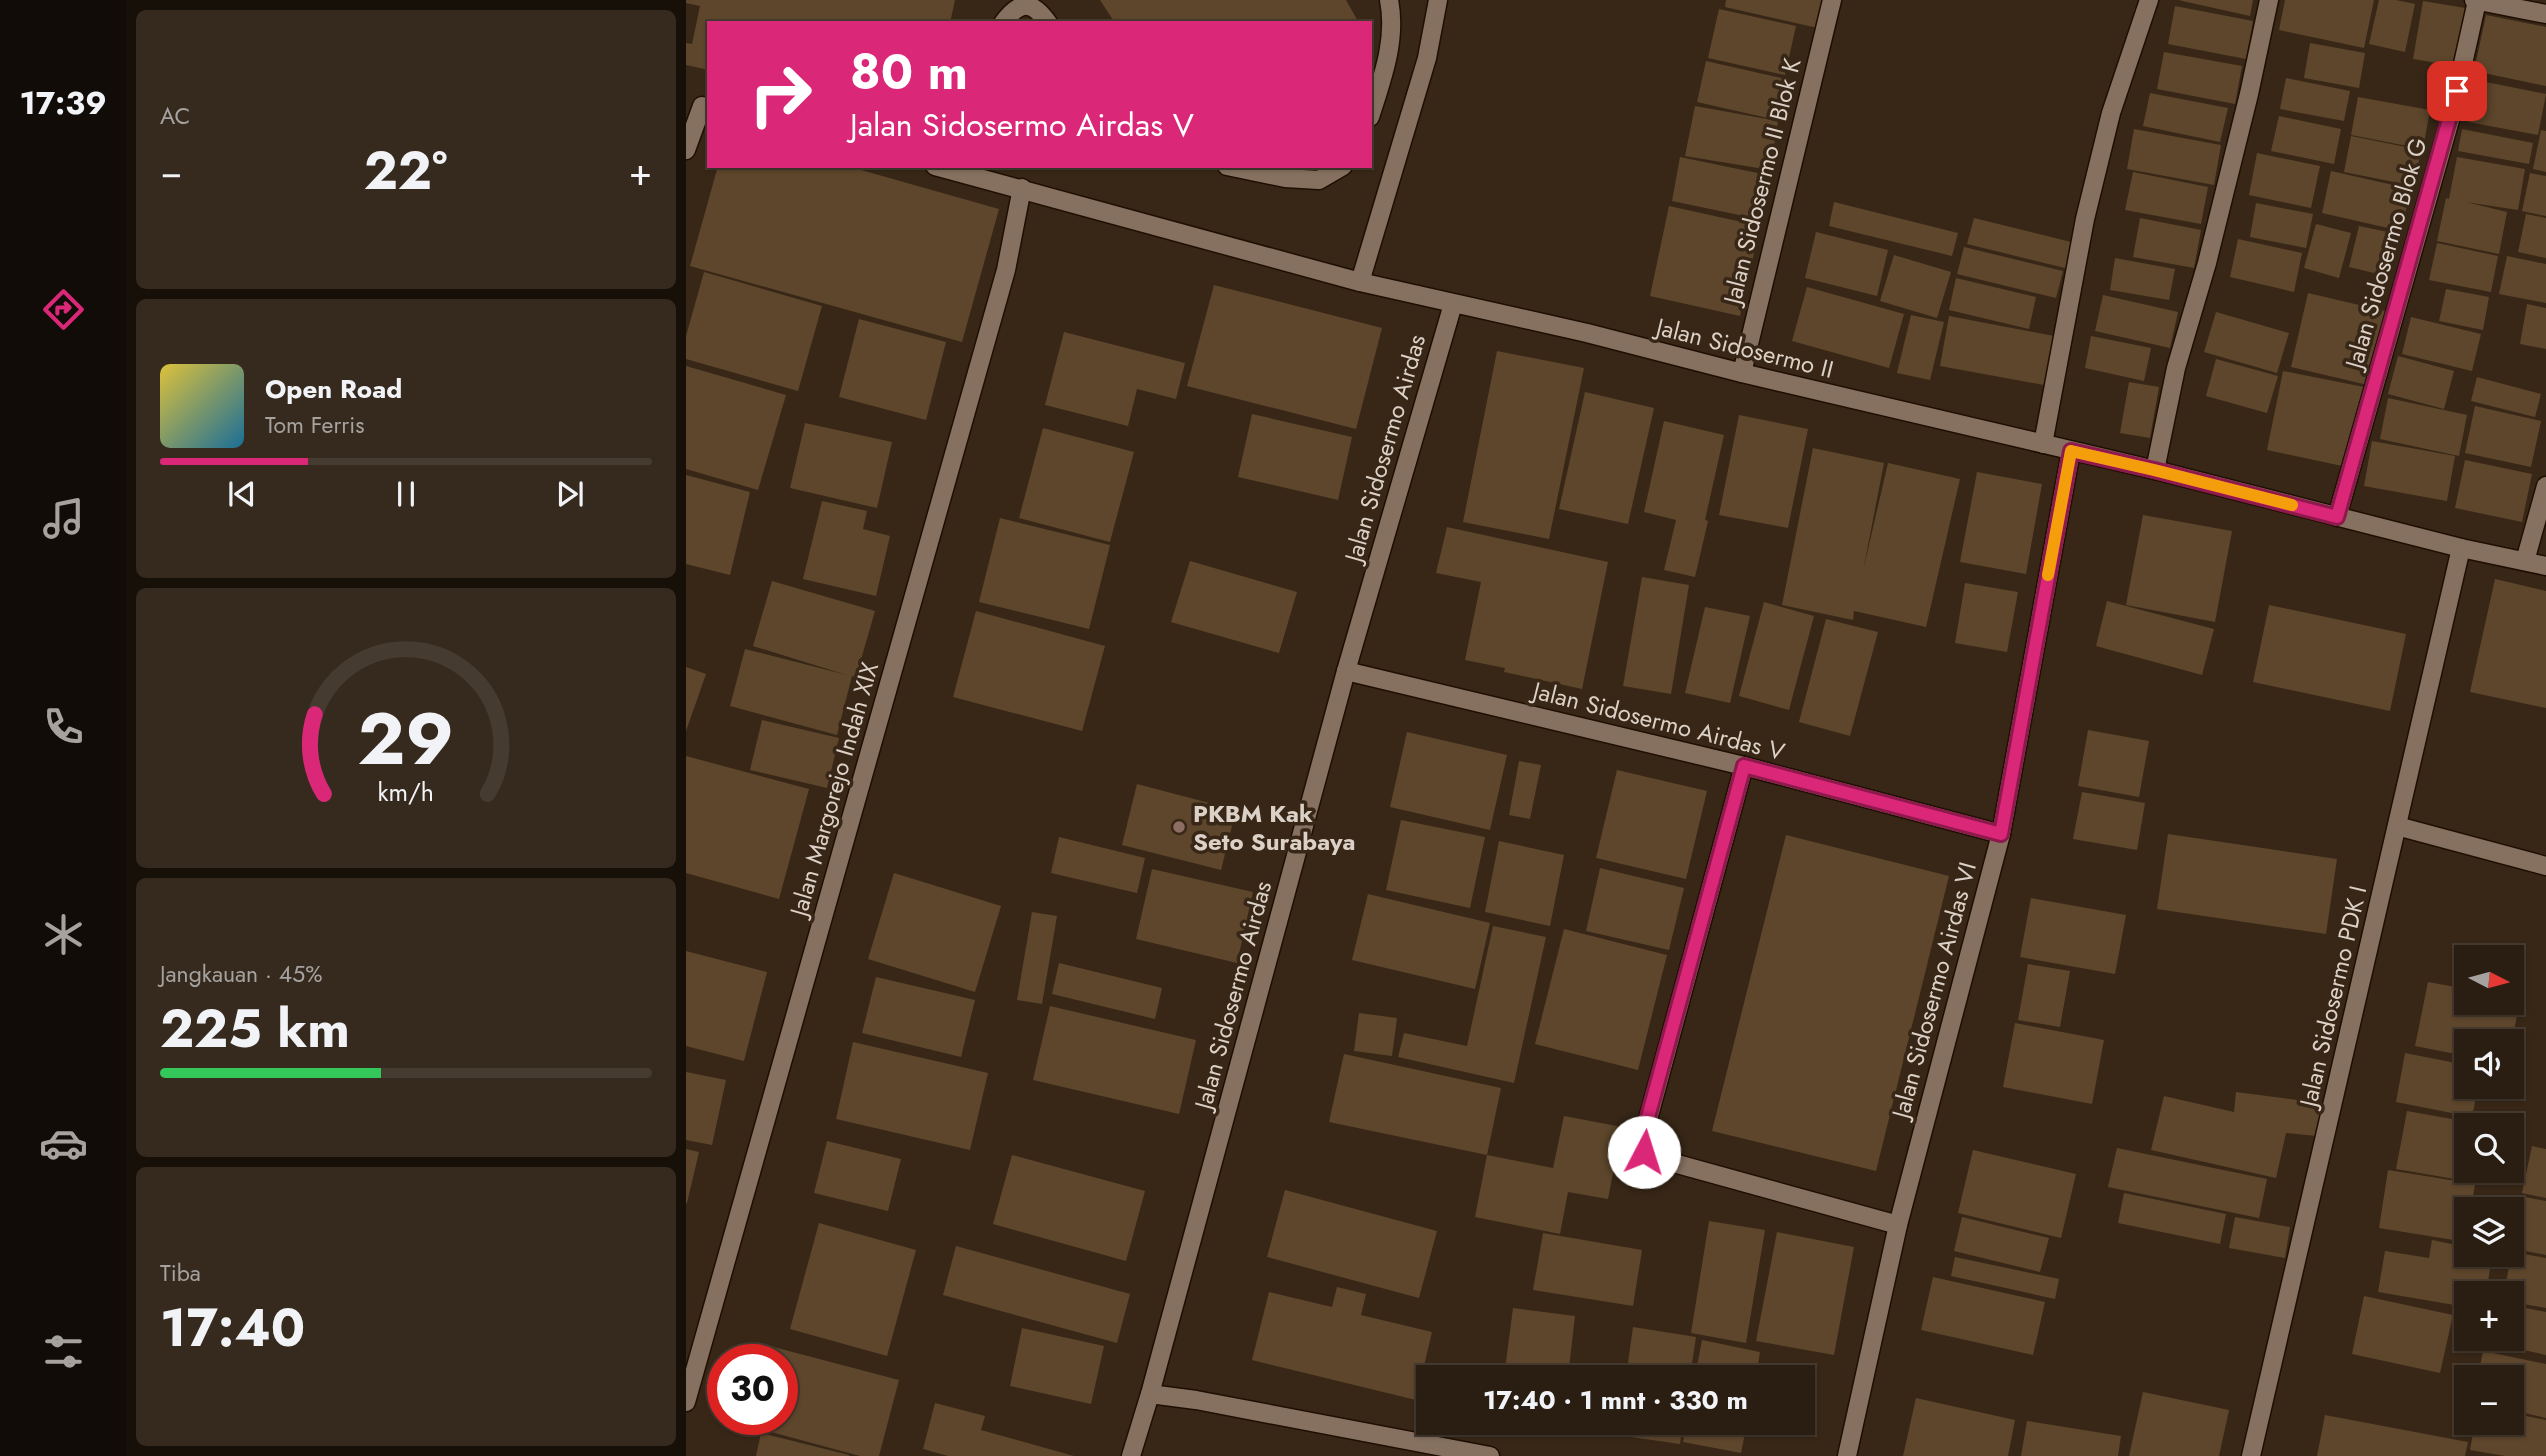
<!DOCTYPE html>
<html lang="id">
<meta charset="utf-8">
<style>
body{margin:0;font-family:Jost,sans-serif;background:#362a1f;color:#f1f3f6;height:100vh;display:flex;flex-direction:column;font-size:26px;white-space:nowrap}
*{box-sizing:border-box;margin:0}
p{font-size:23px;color:#a5a29f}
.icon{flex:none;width:38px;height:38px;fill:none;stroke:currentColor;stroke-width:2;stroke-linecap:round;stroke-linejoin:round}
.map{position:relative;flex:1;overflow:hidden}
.details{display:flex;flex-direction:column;gap:10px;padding:10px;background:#171009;width:560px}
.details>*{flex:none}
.top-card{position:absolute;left:21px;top:21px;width:665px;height:147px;border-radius:0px;box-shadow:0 2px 5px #0004,0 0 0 2px #463b31;background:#db2777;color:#fff;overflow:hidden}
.needle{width:46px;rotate:96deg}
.controls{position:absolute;left:1768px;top:945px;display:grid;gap:14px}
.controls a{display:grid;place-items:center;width:70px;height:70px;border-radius:0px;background:#2a1d11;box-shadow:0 2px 5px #0004,0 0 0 2px #463b31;font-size:35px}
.speed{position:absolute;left:21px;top:1344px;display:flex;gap:14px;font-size:35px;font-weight:700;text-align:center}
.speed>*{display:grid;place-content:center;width:91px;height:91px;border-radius:50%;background:#2a1d11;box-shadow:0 2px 5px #0004,0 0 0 2px #463b31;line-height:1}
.speed .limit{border:10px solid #d22;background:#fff;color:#111}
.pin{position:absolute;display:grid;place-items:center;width:60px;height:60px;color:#fff;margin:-30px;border-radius:14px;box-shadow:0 4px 10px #0006}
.me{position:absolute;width:77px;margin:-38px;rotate:5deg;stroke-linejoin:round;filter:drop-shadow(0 0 5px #0008)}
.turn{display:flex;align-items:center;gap:24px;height:147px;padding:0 28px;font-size:32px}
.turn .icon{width:91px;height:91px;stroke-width:2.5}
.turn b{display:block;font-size:49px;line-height:60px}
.big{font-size:52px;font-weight:700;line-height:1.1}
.details .tile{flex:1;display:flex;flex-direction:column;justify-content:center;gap:10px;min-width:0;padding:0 24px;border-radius:10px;background:#362a1f}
.details .dial{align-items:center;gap:0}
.dial svg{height:182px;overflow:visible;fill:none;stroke:#463b31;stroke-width:7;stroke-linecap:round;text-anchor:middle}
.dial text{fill:#f1f3f6;stroke:none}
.song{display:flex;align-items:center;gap:21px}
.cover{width:84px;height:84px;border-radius:10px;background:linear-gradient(135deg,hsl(50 70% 55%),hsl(200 70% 35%))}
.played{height:7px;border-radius:4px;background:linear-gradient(90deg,#db2777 30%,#463b31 30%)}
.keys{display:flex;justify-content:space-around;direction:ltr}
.heat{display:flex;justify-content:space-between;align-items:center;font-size:38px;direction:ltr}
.charge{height:10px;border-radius:5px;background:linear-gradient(90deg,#34c759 45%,#463b31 0)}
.trip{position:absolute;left:730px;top:1365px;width:399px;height:70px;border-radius:0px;background:#2a1d11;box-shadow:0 2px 5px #0004,0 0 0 2px #463b31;font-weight:700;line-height:70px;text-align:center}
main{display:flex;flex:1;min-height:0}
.dock{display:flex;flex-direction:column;width:126px;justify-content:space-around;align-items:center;background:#110c07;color:#a5a29f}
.dock .icon{width:49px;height:49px}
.dock .selected{color:#db2777}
.dock b{font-size:32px;color:#f1f3f6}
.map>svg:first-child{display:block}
.building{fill:#5d462b}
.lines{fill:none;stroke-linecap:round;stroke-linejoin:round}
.minor-casing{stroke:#1f0f02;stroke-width:21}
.minor{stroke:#867160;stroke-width:18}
.route-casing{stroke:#8e194d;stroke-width:18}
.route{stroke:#db2777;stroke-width:12}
.slow{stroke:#f59e0b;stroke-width:12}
.education-dot{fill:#8d6e63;stroke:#382717;stroke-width:2.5}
.labels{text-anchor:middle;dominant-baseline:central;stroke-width:7;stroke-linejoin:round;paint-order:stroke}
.street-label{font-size:24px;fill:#dcd1c7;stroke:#382717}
.poi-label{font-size:24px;font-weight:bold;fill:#dcd1c7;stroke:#382717;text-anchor:start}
</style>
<main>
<nav class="dock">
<b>17:39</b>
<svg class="icon selected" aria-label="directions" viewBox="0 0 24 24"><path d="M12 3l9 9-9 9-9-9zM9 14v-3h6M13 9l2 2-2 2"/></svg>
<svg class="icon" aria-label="music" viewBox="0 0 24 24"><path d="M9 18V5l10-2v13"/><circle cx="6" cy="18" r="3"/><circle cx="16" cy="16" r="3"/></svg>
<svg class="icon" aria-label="phone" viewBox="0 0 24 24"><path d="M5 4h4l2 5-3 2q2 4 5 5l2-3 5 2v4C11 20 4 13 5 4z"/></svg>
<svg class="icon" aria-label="climate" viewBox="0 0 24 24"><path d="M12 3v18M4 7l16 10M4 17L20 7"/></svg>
<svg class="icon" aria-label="car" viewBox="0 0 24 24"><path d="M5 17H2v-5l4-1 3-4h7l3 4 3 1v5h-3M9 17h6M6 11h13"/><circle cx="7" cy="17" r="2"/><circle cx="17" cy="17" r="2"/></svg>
<svg class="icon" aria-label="filters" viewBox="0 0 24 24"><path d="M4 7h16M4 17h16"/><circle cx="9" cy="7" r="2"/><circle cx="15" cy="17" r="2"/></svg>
</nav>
<section class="details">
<div class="tile"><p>AC</p>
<div class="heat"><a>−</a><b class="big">22°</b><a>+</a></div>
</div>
<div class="tile">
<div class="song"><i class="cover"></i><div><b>Open Road</b><p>Tom Ferris</p></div></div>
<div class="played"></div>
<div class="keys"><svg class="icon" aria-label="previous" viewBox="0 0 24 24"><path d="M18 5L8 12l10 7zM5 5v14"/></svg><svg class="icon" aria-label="pause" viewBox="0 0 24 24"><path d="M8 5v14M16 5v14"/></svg><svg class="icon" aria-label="next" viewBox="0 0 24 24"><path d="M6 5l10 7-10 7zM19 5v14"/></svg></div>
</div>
<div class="tile dial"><svg viewBox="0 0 100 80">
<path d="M14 69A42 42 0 1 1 86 69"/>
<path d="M14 69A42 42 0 0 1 10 34" stroke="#db2777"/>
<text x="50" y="56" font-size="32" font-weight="700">29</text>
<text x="50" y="72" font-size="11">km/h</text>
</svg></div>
<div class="tile"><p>Jangkauan · 45%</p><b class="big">225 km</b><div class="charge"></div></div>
<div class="tile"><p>Tiba</p><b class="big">17:40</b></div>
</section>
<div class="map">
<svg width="1860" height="1456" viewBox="0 0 1860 1456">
<rect width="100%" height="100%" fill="#382717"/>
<g class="building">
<polygon points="0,0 269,0 264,23 23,23 23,70 0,65 0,43 6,44 14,6 0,3"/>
<polygon points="414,0 660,0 673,23 429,23"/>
<polygon points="1040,0 1142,0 1136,29 1039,7"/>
<polygon points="1492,0 1567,0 1564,16"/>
<polygon points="1599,0 1688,0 1678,48 1593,30"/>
<polygon points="1693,0 1710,0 1729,4 1719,52 1683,44"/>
<polygon points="1737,1 1779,8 1770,66 1727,59"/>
<polygon points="1489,6 1567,21 1560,59 1482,44"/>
<polygon points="1033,9 1110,26 1099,75 1022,58"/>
<polygon points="1800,15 1860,27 1860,86 1788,71"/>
<polygon points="1624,43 1679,53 1673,88 1618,78"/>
<polygon points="1478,52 1556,66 1549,104 1471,89"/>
<polygon points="1020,61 1109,81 1100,122 1011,102"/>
<polygon points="1600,78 1664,91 1658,121 1594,109"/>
<polygon points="1790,80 1860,94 1852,135 1782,122"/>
<polygon points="1464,93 1542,108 1534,142 1457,126"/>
<polygon points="1672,97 1744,110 1737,149 1665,135"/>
<polygon points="1009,106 1092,121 1084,170 999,156"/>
<polygon points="1593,116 1655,129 1648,164 1585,151"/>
<polygon points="1448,129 1535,145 1528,185 1441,169"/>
<polygon points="1776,129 1847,143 1843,164 1772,151"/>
<polygon points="1855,130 1860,131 1860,172 1847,169"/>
<polygon points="1665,136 1735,150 1728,186 1658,172"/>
<polygon points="1571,153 1634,166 1625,208 1563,195"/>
<polygon points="994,157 1086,176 1077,220 986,201"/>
<polygon points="1771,157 1839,169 1832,210 1780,202 1821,212 1813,254 1751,241 1760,198 1763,199"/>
<polygon points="32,166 161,166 313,209 276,342 4,266"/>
<polygon points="1645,171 1725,189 1715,231 1636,213"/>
<polygon points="1447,172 1522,187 1515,224 1439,210"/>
<polygon points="1844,173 1860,176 1860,216 1836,211"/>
<polygon points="1148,202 1272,233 1266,256 1143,226"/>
<polygon points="1570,203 1627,214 1620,248 1564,237"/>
<polygon points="983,206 1074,226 1054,316 964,296"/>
<polygon points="1840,214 1860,218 1860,258 1832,252"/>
<polygon points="1288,218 1389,243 1383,269 1281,244"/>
<polygon points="1454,218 1515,230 1508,268 1447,257"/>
<polygon points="1630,224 1665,233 1653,278 1618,268"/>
<polygon points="1673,226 1702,232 1692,274 1663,267"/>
<polygon points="1130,232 1202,250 1191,296 1119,278"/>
<polygon points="1552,239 1616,253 1608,292 1544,277"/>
<polygon points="1751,243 1812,256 1805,292 1743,280"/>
<polygon points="1278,247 1377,271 1370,298 1271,274"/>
<polygon points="1208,255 1265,272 1251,318 1194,301"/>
<polygon points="1821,256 1860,264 1860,303 1813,294"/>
<polygon points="1429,258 1489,269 1483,300 1424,290"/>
<polygon points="18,272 136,306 112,391 0,359 0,336"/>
<polygon points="1270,278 1350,297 1343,329 1263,310"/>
<polygon points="528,285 696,328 670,429 501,386"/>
<polygon points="1121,287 1218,314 1203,368 1106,341"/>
<polygon points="1760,289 1803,297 1797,330 1753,321"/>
<polygon points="1622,293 1703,312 1686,386 1605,367"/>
<polygon points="1417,295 1492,312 1484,348 1409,331"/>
<polygon points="1841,304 1860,308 1860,349 1834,344"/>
<polygon points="1530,312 1603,333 1591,373 1518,352"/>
<polygon points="1225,315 1258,322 1244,380 1211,373"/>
<polygon points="1263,316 1368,336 1358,385 1254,366"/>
<polygon points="1725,317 1795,334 1786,371 1716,354"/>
<polygon points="173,319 260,342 240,420 153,397"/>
<polygon points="378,332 499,363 490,399 451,389 442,426 359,405"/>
<polygon points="1405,336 1465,348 1458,381 1399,368"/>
<polygon points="811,351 898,368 863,539 777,522"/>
<polygon points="1712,356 1768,371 1758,409 1702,394"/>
<polygon points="1530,359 1592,376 1581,413 1520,396"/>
<polygon points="0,366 100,395 72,490 0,469"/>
<polygon points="1597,371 1678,387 1661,467 1581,450"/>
<polygon points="1791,377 1855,394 1849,417 1785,401"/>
<polygon points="1443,382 1473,387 1464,438 1434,433"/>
<polygon points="899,392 968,408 942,524 873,509"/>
<polygon points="1702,398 1781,415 1773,456 1694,439"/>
<polygon points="1789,406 1855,421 1845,467 1779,453"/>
<polygon points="566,414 666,437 652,500 552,477"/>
<polygon points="1053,415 1122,429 1102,528 1033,515"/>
<polygon points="978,421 1038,435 1019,520 1022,521 1009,577 978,570 990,520 958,512"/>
<polygon points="119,423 206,442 191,508 104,488"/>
<polygon points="357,428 448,452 424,542 333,518"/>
<polygon points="1686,441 1769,456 1761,501 1678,486"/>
<polygon points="1127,448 1198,463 1177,571 1202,463 1274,479 1240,627 1168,611 1167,620 1096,605"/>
<polygon points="1779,460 1846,474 1836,522 1769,508"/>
<polygon points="1291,472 1356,484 1340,574 1274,562"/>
<polygon points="0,475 64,492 44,575 0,564"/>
<polygon points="136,501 181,511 177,529 204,536 190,596 117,579"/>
<polygon points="1457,515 1546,531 1529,622 1440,605"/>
<polygon points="314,518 424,545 403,629 293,602"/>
<polygon points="761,527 922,562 896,689 818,672 819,668 779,660 795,582 750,573"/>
<polygon points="504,561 611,592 593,653 485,622"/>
<polygon points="956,577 1003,585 985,694 937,686"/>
<polygon points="1809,579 1860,591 1860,708 1784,692"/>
<polygon points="86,581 189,611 170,677 166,676 151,735 44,706 59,649 161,675 67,646"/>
<polygon points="1279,583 1332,592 1321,652 1269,643"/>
<polygon points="1421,601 1528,629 1516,675 1410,646"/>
<polygon points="1078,602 1128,616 1103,710 1053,696"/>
<polygon points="1583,605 1720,634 1704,711 1567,682"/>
<polygon points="1019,607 1064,616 1044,703 999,693"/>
<polygon points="290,611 419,646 396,731 267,697"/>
<polygon points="1140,619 1192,632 1164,736 1113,722"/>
<polygon points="0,667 20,674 0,731"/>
<polygon points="76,720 153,738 141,788 64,770"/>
<polygon points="1402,730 1463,741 1453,797 1392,786"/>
<polygon points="721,732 821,755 804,830 704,807"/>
<polygon points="0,756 123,789 93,899 0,873"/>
<polygon points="833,761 855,765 844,819 823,815"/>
<polygon points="931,770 1021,791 1000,879 910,858"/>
<polygon points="451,784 550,810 535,870 436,845"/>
<polygon points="1396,792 1459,803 1451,850 1387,839"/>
<polygon points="715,820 799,837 784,908 700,890"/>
<polygon points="1482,834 1651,859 1640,934 1471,909"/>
<polygon points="1100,835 1263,876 1190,1171 1026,1131"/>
<polygon points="373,837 459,858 451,893 365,873"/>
<polygon points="813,841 878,855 864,926 799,912"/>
<polygon points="914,868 998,888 983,950 900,931"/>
<polygon points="466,869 567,892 551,963 450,939"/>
<polygon points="208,873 315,906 289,992 182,959"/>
<polygon points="682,894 804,923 789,989 666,960"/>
<polygon points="1345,898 1440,915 1429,974 1334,957"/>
<polygon points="346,912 371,916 356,1004 331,1000"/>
<polygon points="807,926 860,937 828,1083 712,1057 718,1033 781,1046"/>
<polygon points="878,929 981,955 952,1070 849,1044"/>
<polygon points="0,951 81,972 58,1061 0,1046"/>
<polygon points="373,963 476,988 469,1019 366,994"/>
<polygon points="1342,964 1384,971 1374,1027 1332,1020"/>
<polygon points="190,977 289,1000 275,1057 176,1033"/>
<polygon points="1742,982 1780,989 1780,1003 1825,1003 1825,998 1834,1000 1826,1041 1780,1041 1780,1056 1729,1046"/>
<polygon points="364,1006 510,1040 493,1114 347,1080"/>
<polygon points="673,1013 711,1018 706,1056 668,1051"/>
<polygon points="1329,1023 1418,1040 1406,1104 1317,1087"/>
<polygon points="167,1042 302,1073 284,1150 150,1119"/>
<polygon points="1719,1053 1780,1065 1780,1087 1792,1087 1786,1117 1710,1102"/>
<polygon points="658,1054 815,1088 801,1155 643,1122"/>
<polygon points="0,1072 40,1080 26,1145 0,1140"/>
<polygon points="1550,1092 1635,1103 1631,1136 1600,1133 1590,1178 1465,1150 1478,1096 1548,1112"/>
<polygon points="1721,1111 1794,1124 1780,1125 1780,1171 1800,1171 1798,1184 1710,1169"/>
<polygon points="878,1116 936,1127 922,1199 882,1192 874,1234 789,1217 801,1155 867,1168"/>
<polygon points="141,1141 215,1159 202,1211 128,1193"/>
<polygon points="1846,1146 1860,1149 1860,1198 1836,1193"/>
<polygon points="1431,1148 1581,1179 1573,1218 1422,1187"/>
<polygon points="0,1149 13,1152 1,1203 0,1203"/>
<polygon points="1287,1150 1390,1174 1375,1238 1272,1213"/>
<polygon points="326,1155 459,1191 440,1261 307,1224"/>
<polygon points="1702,1170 1789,1184 1785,1209 1780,1209 1780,1242 1693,1228"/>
<polygon points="599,1190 751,1231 733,1298 581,1257"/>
<polygon points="1438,1193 1540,1214 1534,1244 1432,1223"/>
<polygon points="1833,1196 1860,1201 1860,1255 1825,1248"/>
<polygon points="1276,1217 1363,1238 1354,1272 1268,1251"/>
<polygon points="1549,1217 1604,1227 1599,1258 1543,1248"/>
<polygon points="1023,1221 1079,1230 1060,1343 1005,1333"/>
<polygon points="133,1223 230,1250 201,1356 104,1329"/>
<polygon points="1091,1232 1168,1247 1148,1355 1070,1341"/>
<polygon points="857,1233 956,1250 947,1306 847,1290"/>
<polygon points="1746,1240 1780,1247 1780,1255 1782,1255 1780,1265 1804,1269 1800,1293 1780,1293 1780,1307 1692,1292 1699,1251 1743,1258"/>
<polygon points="270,1246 444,1294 431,1343 257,1295"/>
<polygon points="1826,1252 1860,1258 1860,1308 1825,1302 1825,1293 1818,1293"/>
<polygon points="1269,1257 1373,1279 1369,1299 1265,1276"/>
<polygon points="1247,1277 1359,1302 1347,1355 1235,1330"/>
<polygon points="651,1287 680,1294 675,1315 746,1332 730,1400 566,1360 583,1292 646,1307"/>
<polygon points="1678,1296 1767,1315 1754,1373 1666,1354"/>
<polygon points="1825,1305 1860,1312 1860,1355 1810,1344 1811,1339 1825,1339"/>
<polygon points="827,1308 889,1316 882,1377 818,1377"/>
<polygon points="947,1327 1010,1337 1004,1377 940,1377"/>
<polygon points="336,1328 418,1346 405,1404 324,1386"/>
<polygon points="1016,1340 1074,1352 1070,1377 1009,1377"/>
<polygon points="80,1345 213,1380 193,1456 174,1456 59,1425 61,1419 96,1419 96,1360 76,1360"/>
<polygon points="1797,1351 1860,1364 1860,1418 1825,1410 1825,1377 1792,1377"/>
<polygon points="1457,1392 1543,1410 1533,1456 1443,1456"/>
<polygon points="1230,1398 1329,1420 1322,1456 1217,1456"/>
<polygon points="249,1403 299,1416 295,1430 388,1456 262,1456 237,1449"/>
<polygon points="1825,1413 1860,1420 1860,1456 1819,1456 1784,1450 1789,1423 1825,1423"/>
<polygon points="1639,1415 1782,1442 1779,1456 1631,1456"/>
<polygon points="1341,1421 1435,1436 1432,1456 1335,1456"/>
<polygon points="933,1423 997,1423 994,1444 931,1435"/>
<polygon points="1000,1423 1061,1423 1055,1453 997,1442"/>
<polygon points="75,1433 163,1455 163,1456 70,1456"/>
</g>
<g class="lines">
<g class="minor-casing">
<g id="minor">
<polyline points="1788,0 1860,14"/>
<path d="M317 23C334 0 346 0 362 23"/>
<path d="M684 117C696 79 711 40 703 0"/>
<polyline points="0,150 16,106"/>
<polyline points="249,166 674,282 901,333 1056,373 1469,470 1775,548 1860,566"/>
<polyline points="541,166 599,178 633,180 657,166"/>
<polyline points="674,282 741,58 752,0"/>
<polyline points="1056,373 1146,0"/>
<polyline points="1357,444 1399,219 1425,113 1463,0"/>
<polyline points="1469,470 1490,368 1521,263 1563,94 1583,0"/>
<polyline points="1651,517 1766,113 1791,1"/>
<polyline points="1839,561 1860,486"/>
<polyline points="660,671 1058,766 1315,834"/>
<polyline points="1058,766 955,1145 958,1152 966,1157 1212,1225"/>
<polyline points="1711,826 1860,866"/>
<polyline points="464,1394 510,1400 804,1456"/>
<polyline points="0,1402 320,270 336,188"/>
<polyline points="445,1456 464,1394 660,671 767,304"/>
<polyline points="1161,1456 1212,1225 1315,834 1385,451"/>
<polyline points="1565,1456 1775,548"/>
</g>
</g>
<use href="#minor" class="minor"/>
</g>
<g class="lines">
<g class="route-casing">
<polyline id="route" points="958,1152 956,1139 1058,766 1315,834 1385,451 1468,470 1651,517 1771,91"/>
</g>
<use href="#route" class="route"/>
<polyline class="slow" points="1362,575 1385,451 1468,470 1606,505"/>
</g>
<circle class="education-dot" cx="493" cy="827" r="7"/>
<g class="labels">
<g class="street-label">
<text transform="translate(1076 181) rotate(-76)">Jalan Sidosermo II Blok K</text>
<text transform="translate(1700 253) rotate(-74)">Jalan Sidosermo Blok G</text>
<text transform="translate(1059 348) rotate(14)">Jalan Sidosermo II</text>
<text transform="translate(699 448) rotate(-74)">Jalan Sidosermo Airdas</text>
<text transform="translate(973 721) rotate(14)">Jalan Sidosermo Airdas V</text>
<text transform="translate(148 789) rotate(-74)">Jalan Margorejo Indah XIX</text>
<text transform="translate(1248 990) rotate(-75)">Jalan Sidosermo Airdas VI</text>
<text transform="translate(547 995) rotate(-75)">Jalan Sidosermo Airdas</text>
<text transform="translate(1647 996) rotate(-77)">Jalan Sidosermo PDK I</text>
</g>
<g class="poi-label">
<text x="507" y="813">PKBM Kak<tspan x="507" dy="28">Seto Surabaya</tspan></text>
</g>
</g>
</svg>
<div class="controls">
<a><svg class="needle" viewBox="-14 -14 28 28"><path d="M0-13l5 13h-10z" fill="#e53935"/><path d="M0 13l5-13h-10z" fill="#a5a29f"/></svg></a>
<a><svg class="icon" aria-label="sound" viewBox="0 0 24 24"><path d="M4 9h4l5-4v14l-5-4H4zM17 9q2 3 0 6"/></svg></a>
<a><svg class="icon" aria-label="search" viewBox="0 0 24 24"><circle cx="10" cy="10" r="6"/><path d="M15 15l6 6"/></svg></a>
<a><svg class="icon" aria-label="layers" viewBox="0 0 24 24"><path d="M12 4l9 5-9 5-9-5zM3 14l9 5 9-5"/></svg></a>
<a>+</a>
<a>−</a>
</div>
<div class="speed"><div class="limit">30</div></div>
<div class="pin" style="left:1771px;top:91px;background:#d93025"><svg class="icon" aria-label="arrive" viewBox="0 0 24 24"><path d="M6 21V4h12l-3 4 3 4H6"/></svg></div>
<svg class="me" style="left:958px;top:1152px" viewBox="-20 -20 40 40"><circle r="19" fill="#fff"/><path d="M0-13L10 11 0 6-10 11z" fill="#db2777"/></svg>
<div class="trip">17:40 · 1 mnt · 330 m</div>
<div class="top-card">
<div class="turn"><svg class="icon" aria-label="right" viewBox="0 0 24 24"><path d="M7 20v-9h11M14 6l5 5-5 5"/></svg><div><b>80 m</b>Jalan Sidosermo Airdas V</div></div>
</div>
</div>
</main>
